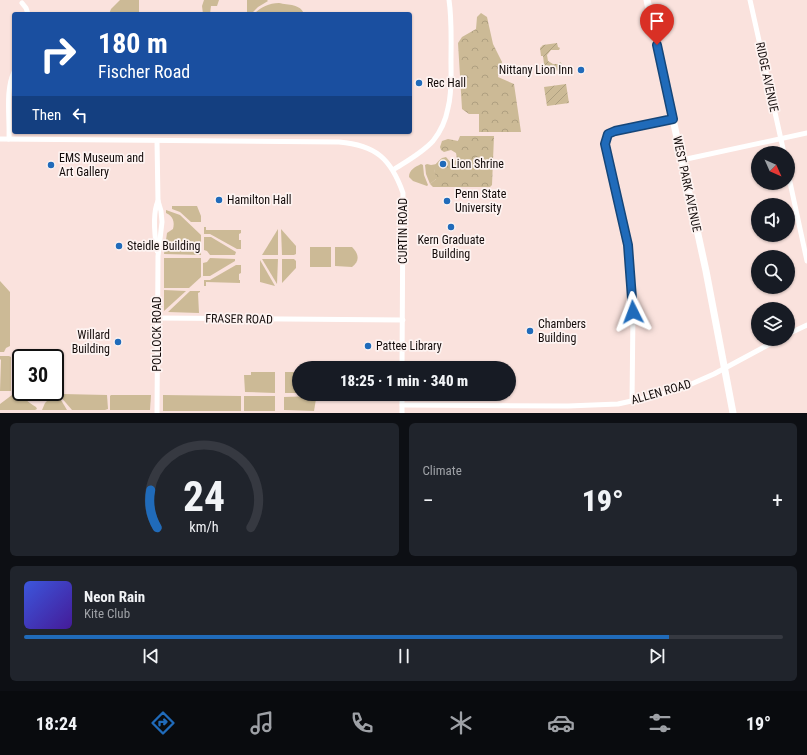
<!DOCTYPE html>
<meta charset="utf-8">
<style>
body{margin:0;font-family:"Roboto Condensed",sans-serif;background:#20242c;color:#f1f3f6;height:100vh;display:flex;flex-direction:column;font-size:15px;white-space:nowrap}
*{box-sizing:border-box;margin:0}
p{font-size:13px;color:#9ea1a6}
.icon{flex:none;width:22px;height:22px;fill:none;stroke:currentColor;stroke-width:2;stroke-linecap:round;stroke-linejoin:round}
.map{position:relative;height:413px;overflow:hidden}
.panel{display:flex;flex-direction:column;gap:10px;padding:10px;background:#0d0f14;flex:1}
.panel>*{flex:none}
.top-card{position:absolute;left:12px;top:12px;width:400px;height:122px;border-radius:4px;box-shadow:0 1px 3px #0004;background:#1a4fa0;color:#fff;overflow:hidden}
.needle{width:26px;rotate:135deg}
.tools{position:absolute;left:751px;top:146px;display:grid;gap:8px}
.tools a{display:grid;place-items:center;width:44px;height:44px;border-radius:50%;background:#171b24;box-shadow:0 1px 3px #0004;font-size:20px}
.speed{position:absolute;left:12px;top:349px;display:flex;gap:8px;font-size:20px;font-weight:700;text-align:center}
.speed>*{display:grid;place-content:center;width:52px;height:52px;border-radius:50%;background:#171b24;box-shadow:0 1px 3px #0004;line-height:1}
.speed .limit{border:2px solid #111;border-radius:6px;background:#fff;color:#111}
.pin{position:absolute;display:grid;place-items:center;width:34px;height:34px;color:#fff;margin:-41px -17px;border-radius:50% 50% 50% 0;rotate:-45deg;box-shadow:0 0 4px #0007}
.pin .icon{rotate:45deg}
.me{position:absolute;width:44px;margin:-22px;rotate:357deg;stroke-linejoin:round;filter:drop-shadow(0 0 3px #0008)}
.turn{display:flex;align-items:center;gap:14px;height:84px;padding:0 20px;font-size:18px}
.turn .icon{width:52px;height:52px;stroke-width:2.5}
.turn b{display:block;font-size:28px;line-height:34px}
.then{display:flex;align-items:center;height:38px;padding:0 20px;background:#0003;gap:8px;font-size:15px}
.big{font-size:30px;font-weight:800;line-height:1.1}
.panel .card{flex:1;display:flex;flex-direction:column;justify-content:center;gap:6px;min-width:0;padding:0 14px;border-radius:6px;background:#20242c}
.panel .dial{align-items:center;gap:0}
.dial svg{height:104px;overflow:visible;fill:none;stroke:#363941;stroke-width:7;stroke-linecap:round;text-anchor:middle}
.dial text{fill:#f1f3f6;stroke:none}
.song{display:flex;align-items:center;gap:12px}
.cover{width:48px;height:48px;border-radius:6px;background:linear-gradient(135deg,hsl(230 70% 55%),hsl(260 70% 35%))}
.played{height:4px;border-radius:2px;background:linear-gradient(90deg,#206bba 85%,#363941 85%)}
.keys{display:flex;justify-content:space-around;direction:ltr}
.heat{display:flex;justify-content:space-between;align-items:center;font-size:22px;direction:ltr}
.panel .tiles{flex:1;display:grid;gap:10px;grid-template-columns:1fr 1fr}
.card:last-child{grid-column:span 2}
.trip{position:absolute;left:292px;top:361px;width:224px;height:40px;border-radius:20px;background:#171b24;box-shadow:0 1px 3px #0004;font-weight:800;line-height:40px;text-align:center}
.dock{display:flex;height:64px;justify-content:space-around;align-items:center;background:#090b0e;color:#9ea1a6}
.dock .icon{width:28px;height:28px}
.dock .selected{color:#206bba}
.dock b{font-size:18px;color:#f1f3f6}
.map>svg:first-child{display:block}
.green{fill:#ccba96}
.forest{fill:url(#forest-crowns)}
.garden{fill:url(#garden-furrows)}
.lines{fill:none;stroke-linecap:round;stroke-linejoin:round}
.street{stroke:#fff;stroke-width:5}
.secondary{stroke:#fff;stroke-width:7}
.route-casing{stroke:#154679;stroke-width:10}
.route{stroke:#206bba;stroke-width:7}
.poi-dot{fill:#206bba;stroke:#fdf3f1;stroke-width:1.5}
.labels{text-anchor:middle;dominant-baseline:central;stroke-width:3.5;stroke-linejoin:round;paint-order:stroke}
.poi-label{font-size:12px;fill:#130b0a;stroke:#fdf3f1;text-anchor:start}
.street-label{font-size:12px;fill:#130b0a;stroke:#fdf3f1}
</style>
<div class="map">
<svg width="807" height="413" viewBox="0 0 807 413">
<defs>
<pattern id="forest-crowns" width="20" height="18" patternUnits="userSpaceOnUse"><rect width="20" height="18" fill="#ccba96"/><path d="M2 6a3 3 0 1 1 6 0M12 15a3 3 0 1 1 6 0" fill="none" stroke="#ae9f80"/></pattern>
<pattern id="garden-furrows" width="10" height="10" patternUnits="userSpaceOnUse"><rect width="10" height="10" fill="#ccba96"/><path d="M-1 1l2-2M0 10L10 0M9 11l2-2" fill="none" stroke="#ae9f80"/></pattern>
</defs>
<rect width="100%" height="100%" fill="#fae2dd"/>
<g class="green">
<polygon points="120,0 139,0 139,14 109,14 111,9"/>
<polygon points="204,0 219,0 217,6 211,6 210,14 203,14 202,6"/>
<polygon points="247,0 267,0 268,1 258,7 251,14 247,14"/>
<path d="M279 3C288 5 301 4 304 14H254C261 7 269 3 279 3Z"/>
<path d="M421 164 423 165 424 175 428 185 427 186 413 181 409 177C409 170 415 167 421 164Z"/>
<polygon points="427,164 431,165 437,164 434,170 436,175 436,179 430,184 426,174 425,165"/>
<polygon points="172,206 197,206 201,216 201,222 191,222 180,212 172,209"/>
<path d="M166 210 180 215 201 235V255L164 254 167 233 173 229C175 222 173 216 166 213Z"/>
<polygon points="204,227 206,227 206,230 241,230 241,233 239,234 239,240 241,240 241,249 237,249 210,234 204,234"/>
<polygon points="278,229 278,255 262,255"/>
<polygon points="281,229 296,246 296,254 294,255 282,255"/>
<polygon points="204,237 211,237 236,252 235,255 210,255 207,251 204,250"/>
<rect x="310" y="247" width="21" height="20"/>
<path d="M335 247H352C359 254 360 261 352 267L335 266Z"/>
<polygon points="164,258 201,258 201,277 189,288 164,288"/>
<polygon points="210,258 235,259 235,261 210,276 203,276 203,263 207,262"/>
<polygon points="262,259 278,259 277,284"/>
<polygon points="282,259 294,259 296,261 296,268 282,283"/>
<polygon points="260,260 275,286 260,282"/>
<polygon points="236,265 241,265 241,273 239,274 239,280 240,280 240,283 206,282 206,286 204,286 204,280 210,280"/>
<polygon points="0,281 10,292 10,346 6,348 4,352 0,352"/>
<polygon points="164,290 186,291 164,311"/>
<polygon points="190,291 200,291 200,292 198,293 199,313 168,312"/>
<polygon points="0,356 9,356 11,357 11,391 0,391 1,360 0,359"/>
<polygon points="15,356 28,356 31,358 21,358 21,382 15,388 13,386 13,357"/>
<polygon points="251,372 275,372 275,393 245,392 244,375 251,375"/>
<rect x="285" y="372" width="14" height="21"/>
<polygon points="62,394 107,395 108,409 105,410 72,410 60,396"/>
<path d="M12 395C23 395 27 402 36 407L37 409 35 410H0V404Z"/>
<polygon points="53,395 58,395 67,410 42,410 45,403"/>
<polygon points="111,395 151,395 150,410 110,410 110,396"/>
<polygon points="163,395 241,396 241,411 163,411"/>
<rect x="244" y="396" width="31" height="15"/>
<polygon points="313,396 316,399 314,411 284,410 284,397"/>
</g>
<g class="forest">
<polygon points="481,13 487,17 493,44 502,62 498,77 514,84 521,132 479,132 479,114 469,114 462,109 458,43 462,37 476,29 477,17"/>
<path d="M460 136H494L492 185 490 187H433L430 184 436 179C436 175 434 173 434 169 434 164 440 160 442 158L446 157 452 164 457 159 456 153 451 150 444 152 441 150 440 147 442 141 448 139 458 141Z"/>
</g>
<g class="garden">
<polygon points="557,43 558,47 560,48 559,50 551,50 547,55 548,61 553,64 559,64 560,62 562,64 561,65 561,70 545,72 543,56 541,56 540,48 543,45"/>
<polygon points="566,84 569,103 547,106 544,87"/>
</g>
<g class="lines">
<g class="street">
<polyline points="750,0 784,153"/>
<polyline points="22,3 26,8 28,14"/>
<path d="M0 139 339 142C376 145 391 159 403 193L402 368"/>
<path d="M9 139C10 119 5 90 14 72"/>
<polyline points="682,160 807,133"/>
<path d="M393 170C407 161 422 153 433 141 441 131 446 119 448 108 452 93 451 76 451 61 451 41 452 20 449 0"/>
<polyline points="788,173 807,261"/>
<path d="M157 251C155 238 152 214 158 201"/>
<polyline points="157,318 403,320"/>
<polyline points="788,334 807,325"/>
<polyline points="632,401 633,312 629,252 605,144 608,134 615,131 673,119"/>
<polyline points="402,405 568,406 618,404 654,396 680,389 714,374 779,339"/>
<polyline points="157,413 158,256 162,222 161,211 158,201 157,141"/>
<polyline points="402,413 402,394"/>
</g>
<polyline class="secondary" points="647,0 706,271 733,413"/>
</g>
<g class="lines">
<g class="route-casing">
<polyline id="route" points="633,312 628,245 605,144 608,134 615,131 673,119 657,45"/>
</g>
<use href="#route" class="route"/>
</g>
<g class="poi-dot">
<circle cx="581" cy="70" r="4"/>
<circle cx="419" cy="83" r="4"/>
<circle cx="443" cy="164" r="4"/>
<circle cx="51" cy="165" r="4"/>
<circle cx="219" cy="200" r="4"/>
<circle cx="447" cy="201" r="4"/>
<circle cx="451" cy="227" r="4"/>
<circle cx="119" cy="246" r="4"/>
<circle cx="530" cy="331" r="4"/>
<circle cx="118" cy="342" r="4"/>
<circle cx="368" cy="346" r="4"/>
</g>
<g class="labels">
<g class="poi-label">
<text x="573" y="70" text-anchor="end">Nittany Lion Inn</text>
<text x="427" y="83">Rec Hall</text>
<text x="59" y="158">EMS Museum and<tspan x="59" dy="14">Art Gallery</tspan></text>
<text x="451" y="164">Lion Shrine</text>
<text x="455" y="194">Penn State<tspan x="455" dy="14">University</tspan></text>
<text x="227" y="200">Hamilton Hall</text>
<text x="451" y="240" text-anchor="middle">Kern Graduate<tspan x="451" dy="14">Building</tspan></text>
<text x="127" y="246">Steidle Building</text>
<text x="538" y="324">Chambers<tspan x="538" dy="14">Building</tspan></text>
<text x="110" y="335" text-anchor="end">Willard<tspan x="110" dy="14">Building</tspan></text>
<text x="376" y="346">Pattee Library</text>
</g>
<g class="street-label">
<text transform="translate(767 77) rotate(78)">RIDGE AVENUE</text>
<text transform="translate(687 184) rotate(78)">WEST PARK AVENUE</text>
<text transform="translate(403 231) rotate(-90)">CURTIN ROAD</text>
<text transform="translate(239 319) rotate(1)">FRASER ROAD</text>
<text transform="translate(157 334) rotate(-90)">POLLOCK ROAD</text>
<text transform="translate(661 392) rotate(-16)">ALLEN ROAD</text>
</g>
</g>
</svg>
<div class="tools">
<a><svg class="needle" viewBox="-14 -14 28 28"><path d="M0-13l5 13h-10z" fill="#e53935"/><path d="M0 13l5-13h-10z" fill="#9ea1a6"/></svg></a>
<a><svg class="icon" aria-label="sound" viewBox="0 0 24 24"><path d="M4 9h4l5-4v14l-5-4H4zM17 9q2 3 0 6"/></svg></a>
<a><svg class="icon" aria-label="search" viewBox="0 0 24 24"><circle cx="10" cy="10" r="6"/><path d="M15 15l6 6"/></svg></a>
<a><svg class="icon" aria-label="layers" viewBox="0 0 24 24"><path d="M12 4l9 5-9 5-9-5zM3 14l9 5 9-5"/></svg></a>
</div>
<div class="speed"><div class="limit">30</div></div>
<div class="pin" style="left:657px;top:45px;background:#d93025"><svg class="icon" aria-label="arrive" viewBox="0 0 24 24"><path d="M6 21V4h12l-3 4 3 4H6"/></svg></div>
<svg class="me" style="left:633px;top:312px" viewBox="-20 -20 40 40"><path d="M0-17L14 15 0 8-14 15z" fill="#206bba" stroke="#fff" stroke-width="4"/></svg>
<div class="trip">18:25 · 1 min · 340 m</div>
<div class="top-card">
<div class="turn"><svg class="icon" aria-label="right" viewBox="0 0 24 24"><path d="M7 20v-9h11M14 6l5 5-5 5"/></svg><div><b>180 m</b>Fischer Road</div></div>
<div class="then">Then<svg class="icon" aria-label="left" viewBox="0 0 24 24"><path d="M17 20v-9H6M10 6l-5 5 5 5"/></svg></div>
</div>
</div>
<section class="panel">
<div class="tiles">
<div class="card dial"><svg viewBox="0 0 100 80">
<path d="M14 69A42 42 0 1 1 86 69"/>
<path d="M14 69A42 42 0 0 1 9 40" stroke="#206bba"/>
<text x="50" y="56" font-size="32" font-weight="700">24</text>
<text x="50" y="72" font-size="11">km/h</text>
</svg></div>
<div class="card"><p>Climate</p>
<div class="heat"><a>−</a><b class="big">19°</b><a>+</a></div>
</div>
<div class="card">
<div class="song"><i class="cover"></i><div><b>Neon Rain</b><p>Kite Club</p></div></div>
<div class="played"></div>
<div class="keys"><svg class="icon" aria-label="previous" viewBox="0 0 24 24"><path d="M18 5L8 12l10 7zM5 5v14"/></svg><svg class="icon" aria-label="pause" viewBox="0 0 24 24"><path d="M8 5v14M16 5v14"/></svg><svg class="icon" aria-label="next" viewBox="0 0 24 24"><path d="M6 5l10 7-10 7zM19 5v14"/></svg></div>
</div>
</div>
</section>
<nav class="dock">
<b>18:24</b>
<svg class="icon selected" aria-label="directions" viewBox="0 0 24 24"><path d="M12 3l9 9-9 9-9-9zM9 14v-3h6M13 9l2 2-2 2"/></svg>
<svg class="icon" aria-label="music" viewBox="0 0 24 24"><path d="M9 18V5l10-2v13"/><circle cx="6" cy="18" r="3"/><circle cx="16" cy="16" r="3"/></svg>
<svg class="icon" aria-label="phone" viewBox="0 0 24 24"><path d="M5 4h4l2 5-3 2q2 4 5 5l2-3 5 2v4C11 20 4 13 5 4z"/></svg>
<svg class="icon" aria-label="climate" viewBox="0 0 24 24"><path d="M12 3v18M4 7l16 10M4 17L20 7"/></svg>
<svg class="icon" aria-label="car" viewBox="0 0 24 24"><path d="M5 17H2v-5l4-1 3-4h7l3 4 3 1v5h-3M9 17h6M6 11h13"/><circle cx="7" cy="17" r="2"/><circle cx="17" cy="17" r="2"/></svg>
<svg class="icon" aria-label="filters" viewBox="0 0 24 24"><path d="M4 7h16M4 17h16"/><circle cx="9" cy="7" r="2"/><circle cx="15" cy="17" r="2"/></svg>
<b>19°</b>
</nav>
